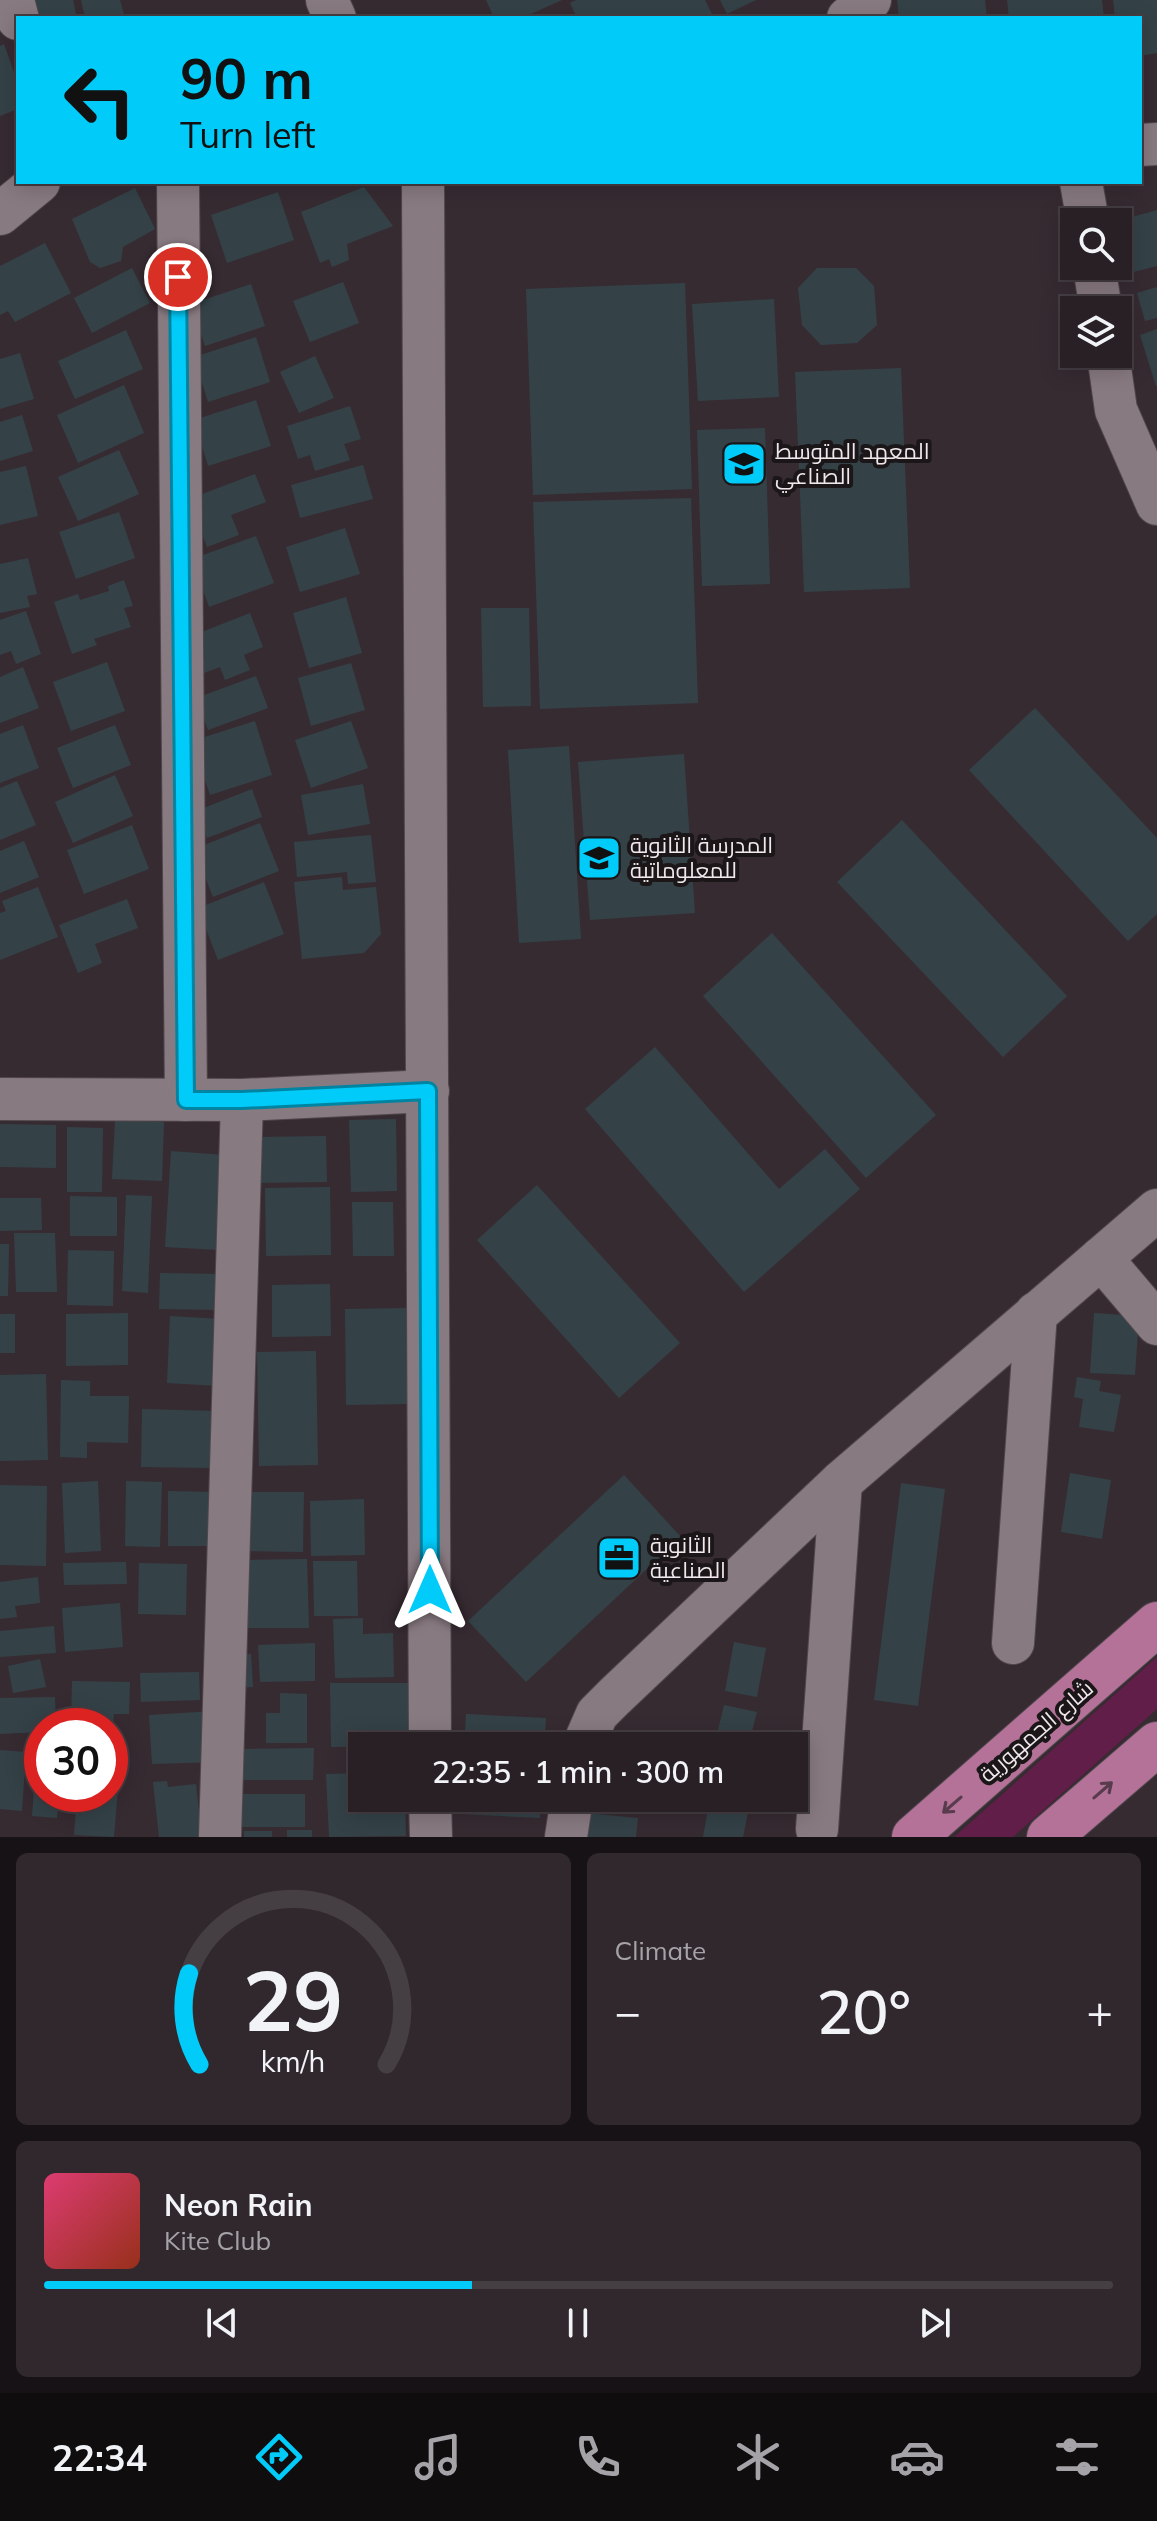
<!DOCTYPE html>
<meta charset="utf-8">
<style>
body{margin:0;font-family:Mulish,Cairo,sans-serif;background:#31282e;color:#f1f3f6;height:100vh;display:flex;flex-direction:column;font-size:30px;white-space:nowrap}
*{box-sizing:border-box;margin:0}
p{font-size:26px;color:#a5a3a7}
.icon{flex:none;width:44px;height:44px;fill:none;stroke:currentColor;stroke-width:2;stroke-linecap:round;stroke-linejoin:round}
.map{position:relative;height:1837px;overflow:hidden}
.side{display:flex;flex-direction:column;gap:16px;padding:16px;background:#171215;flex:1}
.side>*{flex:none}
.hud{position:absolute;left:16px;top:16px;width:1126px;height:168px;border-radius:0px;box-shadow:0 4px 20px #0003,0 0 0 2px #453e43;background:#00cbf9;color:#111;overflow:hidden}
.controls{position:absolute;left:1060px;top:208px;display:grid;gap:16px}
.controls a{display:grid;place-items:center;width:72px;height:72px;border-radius:0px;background:#292026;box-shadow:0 4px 20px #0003,0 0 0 2px #453e43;font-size:40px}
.speed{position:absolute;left:24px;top:1708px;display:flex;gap:16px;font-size:40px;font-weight:700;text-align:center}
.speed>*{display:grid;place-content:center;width:104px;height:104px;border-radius:50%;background:#292026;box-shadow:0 4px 20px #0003,0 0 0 2px #453e43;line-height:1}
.speed .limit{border:12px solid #d22;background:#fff;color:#111}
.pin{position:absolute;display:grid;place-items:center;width:68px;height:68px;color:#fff;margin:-34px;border:4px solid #fff;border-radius:50%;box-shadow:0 2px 8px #0007}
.me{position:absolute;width:88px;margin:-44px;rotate:0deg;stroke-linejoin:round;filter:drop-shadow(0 0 6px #0008)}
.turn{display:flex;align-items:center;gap:28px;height:168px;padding:0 32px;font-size:36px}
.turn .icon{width:104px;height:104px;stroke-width:2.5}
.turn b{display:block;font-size:56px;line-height:68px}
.big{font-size:60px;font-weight:600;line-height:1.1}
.side .widget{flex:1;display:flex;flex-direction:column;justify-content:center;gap:12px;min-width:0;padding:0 28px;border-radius:12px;background:#31282e}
.side .dial{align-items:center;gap:0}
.dial svg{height:208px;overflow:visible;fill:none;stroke:#453e43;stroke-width:7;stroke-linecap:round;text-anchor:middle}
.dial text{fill:#f1f3f6;stroke:none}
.song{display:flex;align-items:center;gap:24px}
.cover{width:96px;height:96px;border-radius:12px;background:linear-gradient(135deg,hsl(340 70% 55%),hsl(10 70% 35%))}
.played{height:8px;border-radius:4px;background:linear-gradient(90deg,#00cbf9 40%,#453e43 40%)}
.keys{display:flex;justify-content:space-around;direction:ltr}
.heat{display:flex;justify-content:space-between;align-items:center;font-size:44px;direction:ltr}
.side .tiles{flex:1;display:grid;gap:16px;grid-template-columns:1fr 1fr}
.widget:last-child{grid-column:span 2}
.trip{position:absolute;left:348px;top:1732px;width:460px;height:80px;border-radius:0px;background:#292026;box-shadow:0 4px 20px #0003,0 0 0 2px #453e43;font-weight:600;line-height:80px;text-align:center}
.dock{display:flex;height:128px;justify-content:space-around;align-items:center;background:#100d0f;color:#a5a3a7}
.dock .icon{width:56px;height:56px}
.dock .current{color:#00cbf9}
.dock b{font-size:36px;color:#f1f3f6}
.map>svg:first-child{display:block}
.green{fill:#601e48}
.building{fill:#344248}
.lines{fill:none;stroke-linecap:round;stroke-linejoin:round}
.minor-casing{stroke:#50474c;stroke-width:44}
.major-casing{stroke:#50474c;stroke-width:46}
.minor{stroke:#887a81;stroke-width:42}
.major{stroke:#b47299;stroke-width:44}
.oneway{stroke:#583b4c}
.route-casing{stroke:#0084a2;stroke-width:20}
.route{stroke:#00cbf9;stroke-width:14}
.labels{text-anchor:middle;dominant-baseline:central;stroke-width:8;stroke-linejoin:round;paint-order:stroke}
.poi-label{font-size:22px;fill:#f0e8ec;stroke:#1b1618;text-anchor:start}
.street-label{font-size:22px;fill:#f0e8ec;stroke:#1b1618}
</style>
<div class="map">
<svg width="1157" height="1837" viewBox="0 0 1157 1837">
<rect width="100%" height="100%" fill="#372b32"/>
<polygon class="green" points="1157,1657 1157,1709 1013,1837 954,1837"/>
<g class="building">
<polygon points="29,0 73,0 77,18 34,18"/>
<polygon points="81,0 120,0 125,18 85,18"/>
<polygon points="486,0 562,0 522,18 494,18"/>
<polygon points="576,0 705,0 714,18 577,18 570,3"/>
<polygon points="720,0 756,0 727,14"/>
<polygon points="897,0 985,0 987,18 899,18"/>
<polygon points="1007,0 1102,0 1104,18 1009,18"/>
<polygon points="1113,0 1157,0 1157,53 1140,56 1140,18 1115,18"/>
<polygon points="4,44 18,84 18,109 0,116 0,46"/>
<polygon points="364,187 393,226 347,244 349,260 332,267 329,259 320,263 301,212"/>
<polygon points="135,188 155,229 123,247 121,261 100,268 90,262 72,219"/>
<polygon points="278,192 294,240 227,263 211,215"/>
<polygon points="1157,210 1157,266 1130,273 1118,221"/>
<polygon points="45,243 71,293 15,322 8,311 0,315 0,266"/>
<polygon points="132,268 150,303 92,333 74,298"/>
<polygon points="817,268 856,268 874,286 877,325 857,343 821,345 802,325 798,288"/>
<polygon points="343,282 359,323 310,342 293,301"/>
<polygon points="685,283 692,489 533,495 526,289"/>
<polygon points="251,284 265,326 205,346 191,304"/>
<polygon points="1157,287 1157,318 1145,321 1137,293"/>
<polygon points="774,299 779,397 698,401 692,304"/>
<polygon points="1157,329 1157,386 1156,386 1140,335"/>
<polygon points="126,330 143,369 75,399 58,361"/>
<polygon points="256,337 270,382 208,402 194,357"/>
<polygon points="20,353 34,399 0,409 0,359"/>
<polygon points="315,356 334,398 299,413 280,372"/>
<polygon points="901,368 910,588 804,592 795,372"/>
<polygon points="124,385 144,433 78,463 57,415"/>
<polygon points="256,400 271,446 208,466 194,420"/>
<polygon points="350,406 361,439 344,444 350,460 315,471 310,455 298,459 287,426"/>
<polygon points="22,415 33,451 0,461 0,422"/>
<polygon points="765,428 770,584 702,586 697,430"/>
<polygon points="119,450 139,494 78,521 58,477"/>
<polygon points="363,465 373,499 300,518 291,485"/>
<polygon points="26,466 38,516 0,525 0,472"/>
<polygon points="255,474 266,502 231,515 239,535 207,547 189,499"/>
<polygon points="691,498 698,703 540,709 533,502"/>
<polygon points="119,512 135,558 76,579 59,532"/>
<polygon points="345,528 360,574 300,592 286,547"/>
<polygon points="256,536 274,583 209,607 192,559"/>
<polygon points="28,558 37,594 27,596 30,607 0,613 0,564"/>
<polygon points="124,580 133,606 124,608 131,627 94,639 97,645 72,654 54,602 78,594 80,600 109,591 108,586"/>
<polygon points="346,597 362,653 309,668 293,613"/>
<polygon points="481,608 529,608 531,706 483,707"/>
<polygon points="26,611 41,654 16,664 11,651 0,655 0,620"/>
<polygon points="250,613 263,647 244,655 250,670 225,680 220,667 204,673 189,637"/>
<polygon points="107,662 125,711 71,731 53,682"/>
<polygon points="351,663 365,710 311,726 298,678"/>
<polygon points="23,667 39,708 0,723 0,677"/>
<polygon points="256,676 268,708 208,730 196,698"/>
<polygon points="1035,708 1157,838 1157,914 1128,941 969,770"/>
<polygon points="255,721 272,775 210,795 192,741"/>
<polygon points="351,721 368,768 311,788 295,740"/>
<polygon points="23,725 39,768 0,783 0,734"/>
<polygon points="115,725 131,765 73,788 57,748"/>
<polygon points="569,746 581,939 519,943 508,750"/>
<polygon points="684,754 695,913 590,920 578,762"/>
<polygon points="115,775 133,816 73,843 55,802"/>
<polygon points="17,781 36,825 0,840 0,788"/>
<polygon points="363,784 370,824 308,835 301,795"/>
<polygon points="252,789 262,817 207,838 196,811"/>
<polygon points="902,820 1067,996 1003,1057 837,882"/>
<polygon points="260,823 279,871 213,897 194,849"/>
<polygon points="132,825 149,869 84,894 67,850"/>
<polygon points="371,835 376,882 348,884 347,872 297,877 294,842"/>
<polygon points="24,841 39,877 0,893 0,851"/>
<polygon points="342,877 343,890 376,887 381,934 364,953 302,959 294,882"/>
<polygon points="264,882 284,934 218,960 198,908"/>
<polygon points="38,887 58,937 0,960 0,913 6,911 2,901"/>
<polygon points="127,899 138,928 95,944 102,963 78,973 59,925"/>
<polygon points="772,933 936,1115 866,1178 703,996"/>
<polygon points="655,1047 779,1189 825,1149 860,1189 744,1292 585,1109"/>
<polygon points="396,1119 397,1191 351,1192 349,1120"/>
<polygon points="115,1120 164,1122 162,1181 112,1179"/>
<polygon points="0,1124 56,1125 56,1168 0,1167"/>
<polygon points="67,1127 103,1128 102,1192 67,1192"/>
<polygon points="326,1136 327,1182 251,1183 250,1137"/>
<polygon points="171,1151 224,1155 219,1250 165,1247"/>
<polygon points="537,1185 680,1343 619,1398 477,1240"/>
<polygon points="330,1187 331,1255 266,1256 265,1188"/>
<polygon points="126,1195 152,1196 148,1293 122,1291"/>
<polygon points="70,1196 117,1197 117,1236 70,1236"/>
<polygon points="0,1198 41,1198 42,1230 0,1231"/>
<polygon points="352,1202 393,1202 394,1256 353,1256"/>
<polygon points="14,1233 55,1233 57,1292 16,1292"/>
<polygon points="0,1244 9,1244 8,1296 0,1296"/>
<polygon points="68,1250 114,1251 113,1306 67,1305"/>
<polygon points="160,1273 221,1274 221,1310 159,1309"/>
<polygon points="330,1284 331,1336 272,1337 272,1285"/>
<polygon points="407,1308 409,1404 346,1405 345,1309"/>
<polygon points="128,1313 128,1365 66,1366 66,1314"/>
<polygon points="1094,1313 1139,1316 1135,1375 1090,1373"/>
<rect x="0" y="1314" width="15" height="39"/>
<polygon points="170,1316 222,1319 218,1386 167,1383"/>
<polygon points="316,1351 318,1465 259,1466 257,1352"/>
<polygon points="46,1374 48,1460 0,1461 0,1375"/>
<polygon points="1077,1377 1101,1381 1099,1391 1121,1395 1114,1432 1079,1427 1083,1399 1074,1397"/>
<polygon points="61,1380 90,1381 90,1396 129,1396 128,1443 87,1442 87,1458 60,1457"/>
<polygon points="142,1409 214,1411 213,1468 141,1467"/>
<polygon points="1070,1473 1111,1480 1102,1539 1061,1532"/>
<polygon points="624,1475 681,1537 526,1682 468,1621"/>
<polygon points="98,1481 101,1551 65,1553 62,1483"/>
<polygon points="126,1481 162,1482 160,1547 125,1546"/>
<polygon points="901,1483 945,1489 918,1706 874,1700"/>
<polygon points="0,1485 47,1486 46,1566 0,1565"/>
<polygon points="168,1491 214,1492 213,1546 168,1546"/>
<polygon points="244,1492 304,1492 303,1552 244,1551"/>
<polygon points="364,1499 365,1555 311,1556 310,1501"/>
<polygon points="307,1559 309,1628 246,1628 245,1560"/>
<polygon points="313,1561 357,1561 358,1616 314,1616"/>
<polygon points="126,1562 127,1584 64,1585 63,1563"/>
<polygon points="139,1563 187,1564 186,1615 138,1614"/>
<polygon points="38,1577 40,1603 15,1606 17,1617 0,1619 0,1582"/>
<polygon points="120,1603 123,1647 65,1652 62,1608"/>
<polygon points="363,1618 363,1634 393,1633 394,1677 335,1678 333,1619"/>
<polygon points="54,1626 56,1653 0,1657 0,1631"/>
<polygon points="734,1642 766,1648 757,1697 725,1691"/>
<polygon points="315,1643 315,1681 260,1682 258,1645"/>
<polygon points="251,1654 253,1687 234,1688 232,1655"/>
<polygon points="40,1659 46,1687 13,1693 8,1666"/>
<polygon points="199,1672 200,1700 141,1702 140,1673"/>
<polygon points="72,1681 130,1682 129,1714 114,1714 113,1725 71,1724"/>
<polygon points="330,1683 408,1683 409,1746 331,1747"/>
<polygon points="280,1693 307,1694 307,1743 266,1743 266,1713 280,1713"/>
<polygon points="55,1697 56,1726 42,1726 42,1732 0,1734 0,1698"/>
<polygon points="724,1705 757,1712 748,1746 715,1743"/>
<polygon points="215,1711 217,1762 152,1764 149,1715"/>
<polygon points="466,1714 546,1718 544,1746 464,1746"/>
<polygon points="605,1734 664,1744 663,1746 603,1746"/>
<polygon points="37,1747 42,1747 42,1794 59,1794 57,1818 32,1816"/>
<polygon points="314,1748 313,1780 243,1780 243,1749"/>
<polygon points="0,1750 26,1752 22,1811 0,1809"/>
<polygon points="110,1763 120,1764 114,1837 74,1835 77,1794 110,1794"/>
<polygon points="362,1773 362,1798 405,1798 406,1836 329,1837 326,1774"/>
<polygon points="167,1781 168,1787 196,1784 202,1837 159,1837 153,1782"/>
<rect x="237" y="1794" width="68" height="33"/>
<polygon points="462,1798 541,1798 540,1818 461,1814"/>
<polygon points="605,1798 653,1798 651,1808"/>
<polygon points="710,1798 749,1807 743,1837 703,1837"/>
<polygon points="586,1813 638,1818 636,1837 584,1837"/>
<rect x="287" y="1830" width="25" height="7"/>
<rect x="244" y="1831" width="28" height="6"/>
</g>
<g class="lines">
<g class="minor-casing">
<g id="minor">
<polyline points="13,0 18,19"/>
<polyline points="327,0 335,18"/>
<polyline points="848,18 870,0"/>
<polyline points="1140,145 1157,144"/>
<polyline points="178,182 186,1100"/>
<polyline points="423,182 430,1746"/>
<polyline points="1081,182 1088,222"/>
<polyline points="0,214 39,182"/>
<polyline points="1094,266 1101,310"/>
<polyline points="1108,354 1116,410 1157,504"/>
<polyline points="0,1099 242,1100 428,1091"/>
<polyline points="1101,1258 1157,1324"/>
<polyline points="1013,1643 1036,1313"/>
<polyline points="583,1746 597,1714 614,1697 841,1482 1157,1210"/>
<polyline points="430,1798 431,1837"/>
<polyline points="817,1829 841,1482"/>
<polyline points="220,1837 242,1100"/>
<polyline points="566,1837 572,1798"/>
</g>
</g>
<g class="major-casing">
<g id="major">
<polyline points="914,1837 1157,1624"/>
<polyline points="1049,1837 1157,1744"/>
</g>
</g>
<use href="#minor" class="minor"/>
<use href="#major" class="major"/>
</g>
<defs><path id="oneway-shaft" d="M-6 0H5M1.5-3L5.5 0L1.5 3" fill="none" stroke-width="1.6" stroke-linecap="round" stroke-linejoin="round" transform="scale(2)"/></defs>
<g class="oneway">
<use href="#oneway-shaft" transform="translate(1103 1790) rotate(-41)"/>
<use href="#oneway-shaft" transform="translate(952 1805) rotate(139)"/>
</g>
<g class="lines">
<g class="route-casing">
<polyline id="route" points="178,277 186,1100 242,1100 428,1091 430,1590"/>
</g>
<use href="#route" class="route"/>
</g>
<defs>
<g id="school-square" transform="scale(2.3)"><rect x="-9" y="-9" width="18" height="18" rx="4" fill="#00cbf9" stroke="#1b1618"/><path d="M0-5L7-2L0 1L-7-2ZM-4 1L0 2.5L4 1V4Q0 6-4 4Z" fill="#111"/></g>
<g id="office-square" transform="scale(2.3)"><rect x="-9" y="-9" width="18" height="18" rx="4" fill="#00cbf9" stroke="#1b1618"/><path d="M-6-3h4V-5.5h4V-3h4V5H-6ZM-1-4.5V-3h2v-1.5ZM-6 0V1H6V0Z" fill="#111"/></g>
</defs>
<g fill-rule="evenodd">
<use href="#school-square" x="744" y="464"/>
<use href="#school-square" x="599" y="858"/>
<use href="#office-square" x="619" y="1558"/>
</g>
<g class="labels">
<g class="poi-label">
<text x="775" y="451">المعهد المتوسط<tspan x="775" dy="25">الصناعي</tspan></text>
<text x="630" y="845">المدرسة الثانوية<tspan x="630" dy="25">للمعلوماتية</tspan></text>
<text x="650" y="1545">الثانوية<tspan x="650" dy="25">الصناعية</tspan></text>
</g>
<g class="street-label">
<text transform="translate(1036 1731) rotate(-41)">شارع الجمهورية</text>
</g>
</g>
</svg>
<div class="controls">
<a><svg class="icon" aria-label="search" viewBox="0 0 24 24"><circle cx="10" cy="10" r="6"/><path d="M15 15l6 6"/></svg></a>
<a><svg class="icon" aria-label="layers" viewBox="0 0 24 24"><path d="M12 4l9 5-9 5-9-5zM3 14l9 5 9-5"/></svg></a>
</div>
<div class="speed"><div class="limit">30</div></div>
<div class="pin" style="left:178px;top:277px;background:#d93025"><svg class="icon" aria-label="arrive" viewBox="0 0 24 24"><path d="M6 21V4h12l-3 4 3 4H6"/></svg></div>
<svg class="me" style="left:430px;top:1590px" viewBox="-20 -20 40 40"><path d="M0-17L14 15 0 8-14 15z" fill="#00cbf9" stroke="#fff" stroke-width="4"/></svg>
<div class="trip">22:35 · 1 min · 300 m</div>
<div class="hud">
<div class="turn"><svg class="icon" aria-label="left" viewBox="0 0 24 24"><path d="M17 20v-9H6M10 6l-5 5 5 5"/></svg><div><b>90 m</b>Turn left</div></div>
</div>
</div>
<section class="side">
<div class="tiles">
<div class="widget dial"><svg viewBox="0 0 100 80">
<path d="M14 69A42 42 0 1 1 86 69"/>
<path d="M14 69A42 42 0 0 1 10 34" stroke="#00cbf9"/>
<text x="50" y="56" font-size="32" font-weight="700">29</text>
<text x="50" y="72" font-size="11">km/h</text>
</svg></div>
<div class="widget"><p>Climate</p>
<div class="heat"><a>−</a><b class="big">20°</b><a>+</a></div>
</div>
<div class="widget">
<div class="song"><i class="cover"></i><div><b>Neon Rain</b><p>Kite Club</p></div></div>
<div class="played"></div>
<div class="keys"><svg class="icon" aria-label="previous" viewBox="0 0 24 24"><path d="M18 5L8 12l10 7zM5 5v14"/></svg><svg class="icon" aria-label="pause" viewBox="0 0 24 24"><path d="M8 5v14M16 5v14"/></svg><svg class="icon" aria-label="next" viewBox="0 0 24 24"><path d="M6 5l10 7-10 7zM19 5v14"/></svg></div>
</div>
</div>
</section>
<nav class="dock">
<b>22:34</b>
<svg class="icon current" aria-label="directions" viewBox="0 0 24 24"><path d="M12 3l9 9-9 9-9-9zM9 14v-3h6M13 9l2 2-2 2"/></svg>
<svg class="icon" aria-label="music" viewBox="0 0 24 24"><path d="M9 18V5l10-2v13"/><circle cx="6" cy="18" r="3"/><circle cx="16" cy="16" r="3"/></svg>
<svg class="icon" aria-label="phone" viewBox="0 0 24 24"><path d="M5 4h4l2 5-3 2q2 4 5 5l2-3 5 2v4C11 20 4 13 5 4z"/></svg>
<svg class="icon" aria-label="climate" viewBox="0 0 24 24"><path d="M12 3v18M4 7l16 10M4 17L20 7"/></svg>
<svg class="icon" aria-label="car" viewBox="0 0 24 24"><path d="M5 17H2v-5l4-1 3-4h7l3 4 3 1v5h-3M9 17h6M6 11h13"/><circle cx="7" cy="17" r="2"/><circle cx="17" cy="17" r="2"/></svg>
<svg class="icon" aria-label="filters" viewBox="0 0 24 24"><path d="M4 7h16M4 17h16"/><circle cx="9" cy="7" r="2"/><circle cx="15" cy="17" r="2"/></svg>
</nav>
